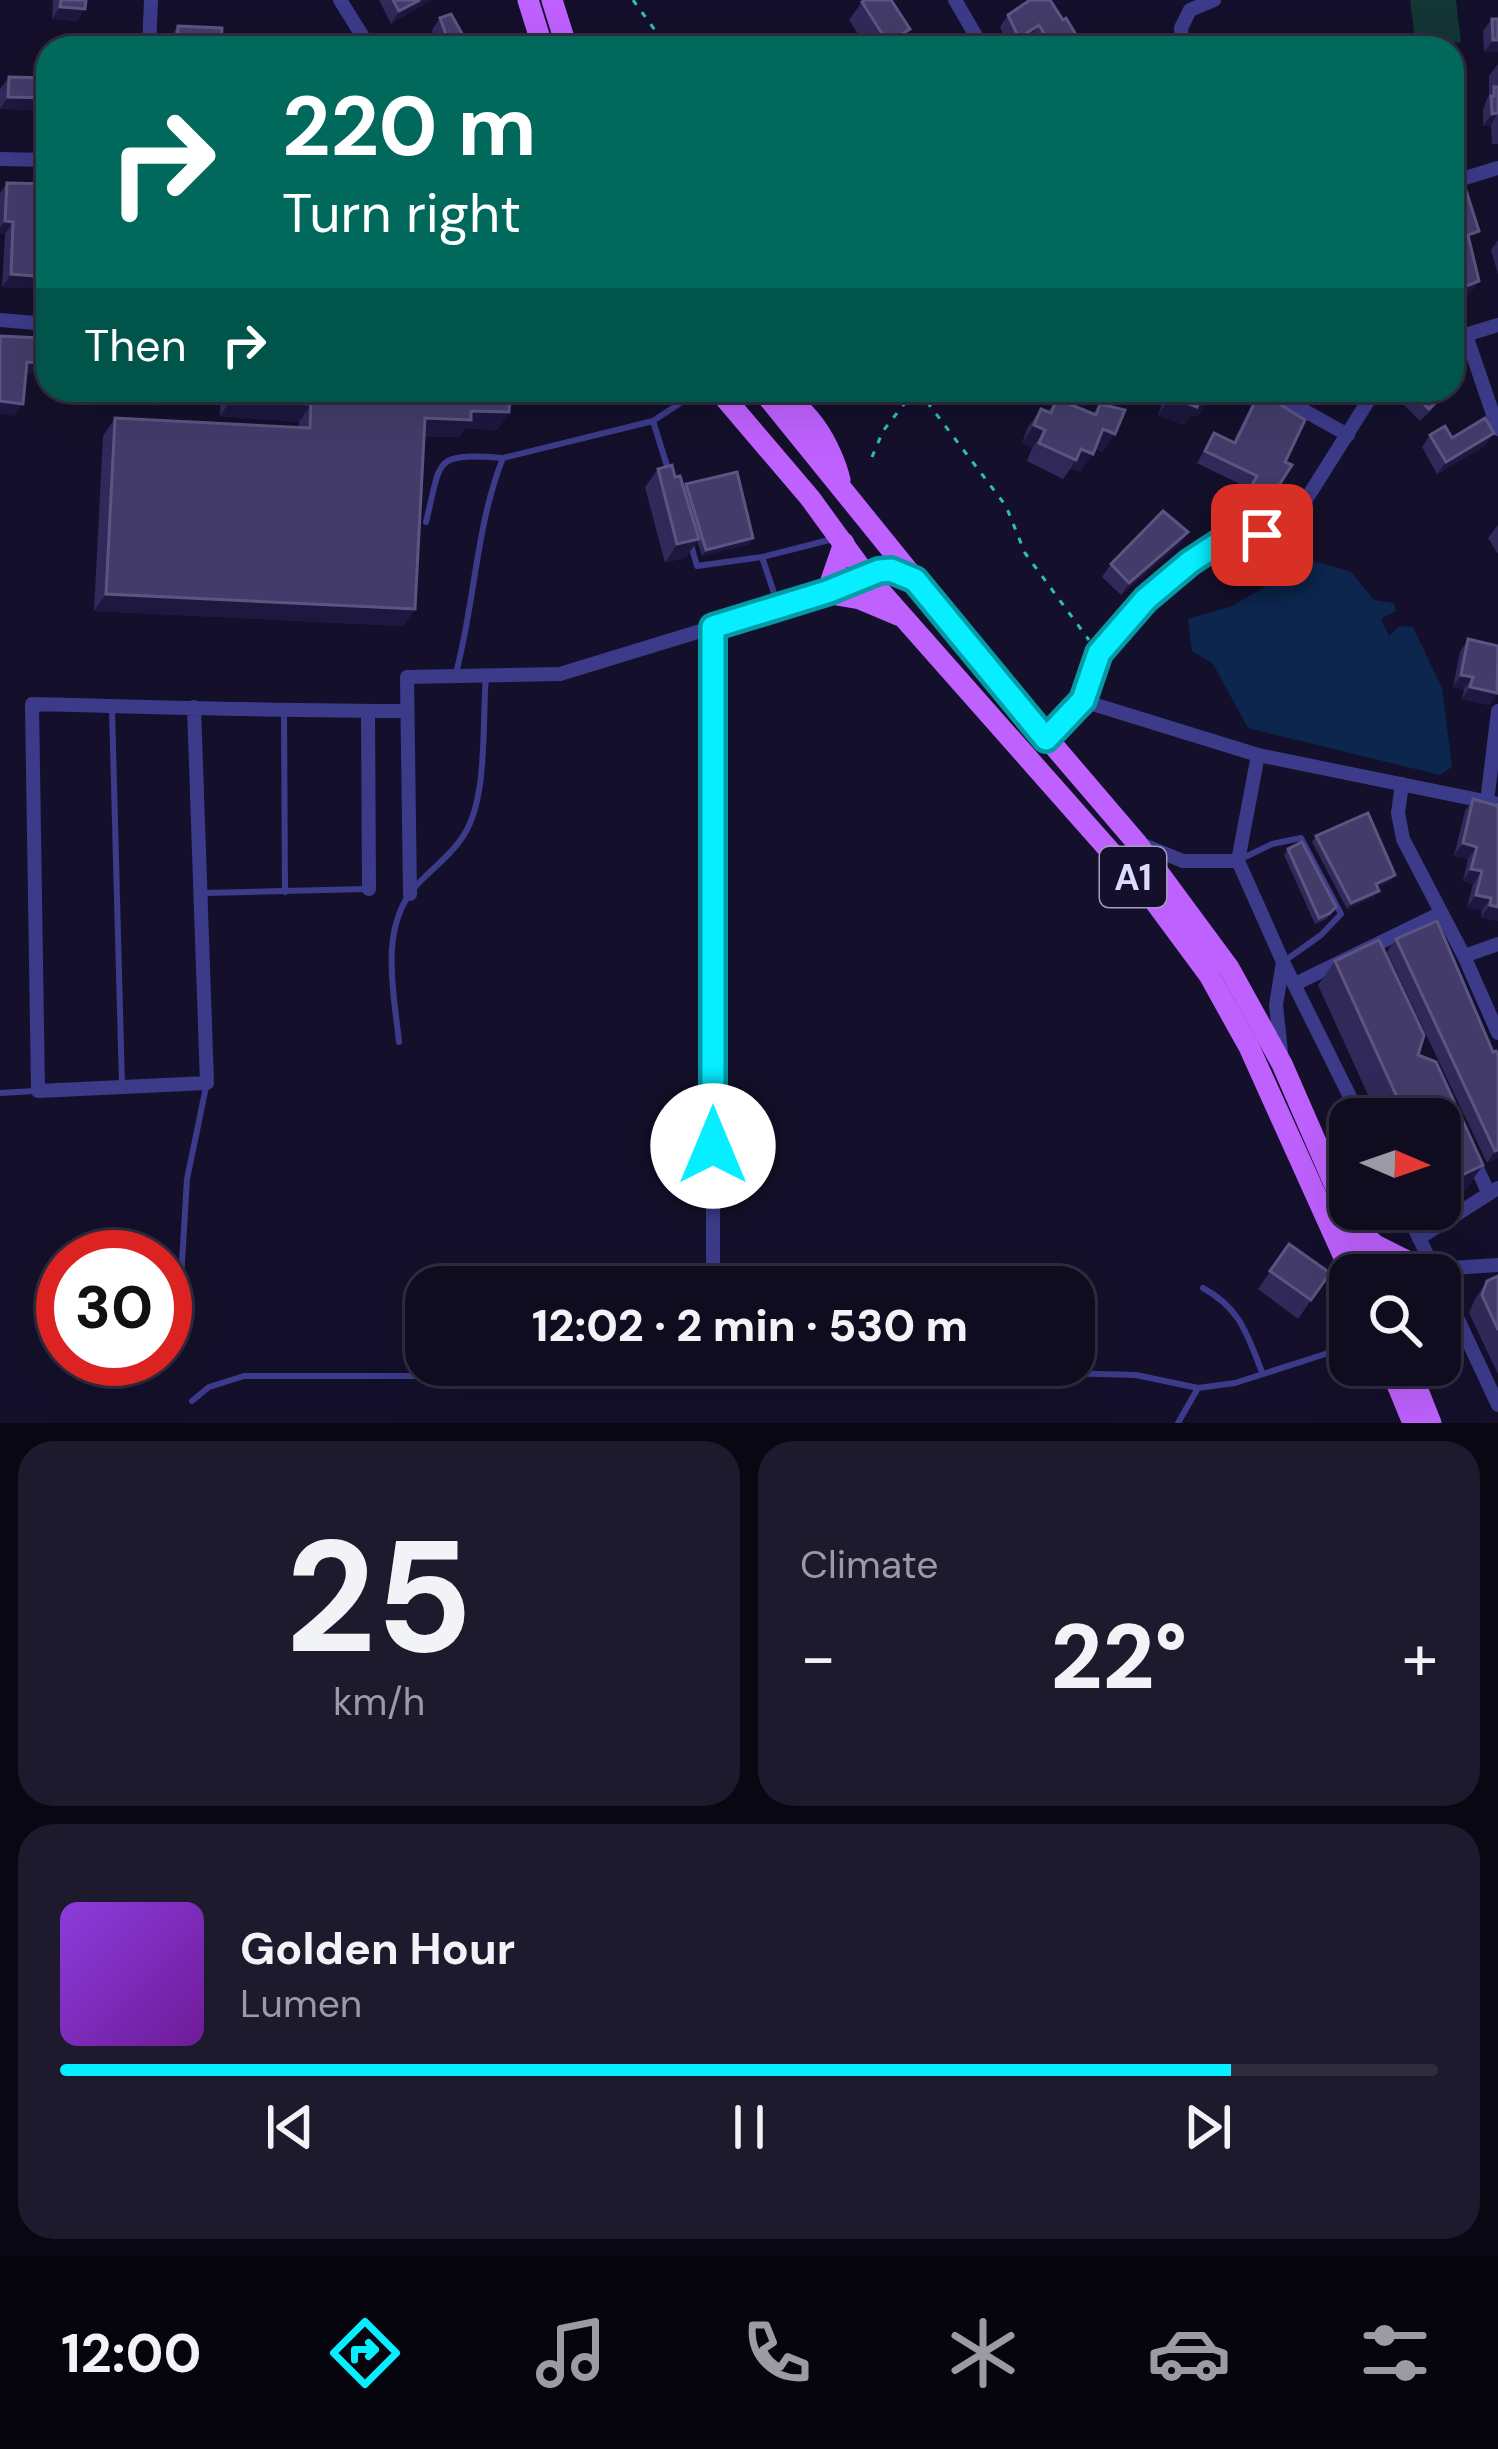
<!DOCTYPE html>
<meta charset="utf-8">
<style>
body{margin:0;font-family:"DM Sans",sans-serif;background:#1d1a2d;color:#f1f3f6;height:100vh;display:flex;flex-direction:column;font-size:45px;white-space:nowrap}
*{box-sizing:border-box;margin:0}
p{font-size:39px;color:#9b9ba5}
.icon{flex:none;width:66px;height:66px;fill:none;stroke:currentColor;stroke-width:2;stroke-linecap:round;stroke-linejoin:round}
.map{position:relative;height:1423px;overflow:hidden}
.panel{display:flex;flex-direction:column;gap:18px;padding:18px;background:#080712;flex:1}
.panel>*{flex:none}
.hud{position:absolute;left:36px;top:36px;width:1428px;height:366px;border-radius:36px;box-shadow:0 12px 48px #0002,0 0 0 3px #2f2c3e;background:#00695c;color:#fff;overflow:hidden}
.needle{width:78px;rotate:92deg}
.buttons{position:absolute;left:1329px;top:1098px;display:grid;gap:24px}
.buttons a{display:grid;place-items:center;width:132px;height:132px;border-radius:24px;background:#0f0c20;box-shadow:0 12px 48px #0002,0 0 0 3px #2f2c3e;font-size:60px}
.speed{position:absolute;left:36px;top:1230px;display:flex;gap:24px;font-size:60px;font-weight:700;text-align:center}
.speed>*{display:grid;place-content:center;width:156px;height:156px;border-radius:50%;background:#0f0c20;box-shadow:0 12px 48px #0002,0 0 0 3px #2f2c3e;line-height:1}
.speed .limit{border:18px solid #d22;background:#fff;color:#111}
.pin{position:absolute;display:grid;place-items:center;width:102px;height:102px;color:#fff;margin:-51px;border-radius:24px;box-shadow:0 6px 18px #0006}
.me{position:absolute;width:132px;margin:-66px;rotate:0deg;stroke-linejoin:round;filter:drop-shadow(0 0 9px #0008)}
.turn{display:flex;align-items:center;gap:42px;height:252px;padding:0 48px;font-size:54px}
.turn .icon{width:156px;height:156px;stroke-width:2.5}
.turn b{display:block;font-size:84px;line-height:102px}
.then{display:flex;align-items:center;height:114px;padding:0 48px;background:#0003;gap:24px;font-size:45px}
.big{font-size:90px;font-weight:800;line-height:1.1}
.panel .widget{flex:1;display:flex;flex-direction:column;justify-content:center;gap:18px;min-width:0;padding:0 42px;border-radius:36px;background:#1d1a2d}
.panel .dial{align-items:center;gap:0}
.dial b{font-size:156px;line-height:1}
.song{display:flex;align-items:center;gap:36px}
.cover{width:144px;height:144px;border-radius:18px;background:linear-gradient(135deg,hsl(270 70% 55%),hsl(280 70% 35%))}
.played{height:12px;border-radius:6px;background:linear-gradient(90deg,#06eeff 85%,#2f2c3e 85%)}
.keys{display:flex;justify-content:space-around;direction:ltr}
.heat{display:flex;justify-content:space-between;align-items:center;font-size:66px;direction:ltr}
.panel .tiles{flex:1;display:grid;gap:18px;grid-template-columns:1fr 1fr}
.widget:last-child{grid-column:span 2}
.trip{position:absolute;left:405px;top:1266px;width:690px;height:120px;border-radius:36px;background:#0f0c20;box-shadow:0 12px 48px #0002,0 0 0 3px #2f2c3e;font-weight:800;line-height:120px;text-align:center}
.dock{display:flex;height:192px;justify-content:space-around;align-items:center;background:#06050d;color:#9b9ba5}
.dock .icon{width:84px;height:84px}
.dock .selected{color:#06eeff}
.dock b{font-size:54px;color:#f1f3f6}
.map>svg:first-child{display:block}
.green{fill:#133533}
.water{fill:#0c264e}
.lines{fill:none;stroke-linecap:round;stroke-linejoin:round}
.path{stroke:#2ebfb2;stroke-width:3;stroke-dasharray:6 9;stroke-linecap:butt}
.service{stroke:#3b3b8a;stroke-width:6}
.minor{stroke:#3b3b8a;stroke-width:14}
.primary{stroke:#bf61ff;stroke-width:21}
.wall{fill:#312959}
.shaded-wall{fill:#1e173f}
.building{fill:#433c6a;stroke:#5c5582;stroke-width:3}
.route-casing{stroke:#049ba6;stroke-width:30}
.route{stroke:#06eeff;stroke-width:21}
.labels{text-anchor:middle;dominant-baseline:central;stroke-width:12;stroke-linejoin:round;paint-order:stroke}
.shield{fill:#14102b;stroke:#a19dbf;stroke-width:3}
.shield-label{font-size:36px;font-weight:bold;fill:#dddaff}
</style>
<div class="map">
<svg width="1498" height="1423" viewBox="0 0 1498 1423">
<rect width="100%" height="100%" fill="#14102b"/>
<polygon class="green" points="1410,0 1456,0 1461,42 1416,48"/>
<polygon class="water" points="1311,560 1351,572 1374,600 1394,603 1396,611 1381,619 1389,636 1400,626 1413,627 1442,688 1452,767 1440,775 1248,728 1213,664 1192,651 1188,619 1232,606"/>
<g class="lines">
<g class="path">
<polyline points="633,0 668,48"/>
<polyline points="918,390 1006,506 1025,553 1089,640"/>
<polyline points="872,457 883,431 915,390"/>
</g>
<g class="service">
<polyline points="653,421 668,469"/>
<path d="M426 522C442 458 432 453 503 458"/>
<polyline points="691,545 697,566 762,557 833,539"/>
<polyline points="762,557 778,605"/>
<path d="M456 673C475 602 476 525 503 458L653 421 700 390"/>
<polyline points="112,709 122,1086"/>
<polyline points="284,710 285,892"/>
<polyline points="1241,859 1272,844 1301,838 1341,914 1321,935 1283,962"/>
<polyline points="205,893 365,889"/>
<path d="M399 1042C394 993 379 930 414 888 430 870 453 854 465 833 488 795 482 721 486 677"/>
<polyline points="0,1093 35,1091"/>
<polyline points="181,1279 187,1179 206,1087"/>
<path d="M1203 1288C1240 1308 1247 1334 1262 1372"/>
<polyline points="757,1365 1136,1375 1198,1388 1235,1383 1350,1346"/>
<polyline points="192,1401 209,1387 244,1376 438,1376 647,1365"/>
<polyline points="1178,1423 1198,1388"/>
</g>
<g class="minor">
<polyline points="340,0 370,48"/>
<polyline points="955,0 983,48"/>
<polyline points="149,48 151,0"/>
<polyline points="1182,48 1181,28 1190,10 1214,0"/>
<polyline points="0,159 48,160"/>
<polyline points="1452,182 1498,168"/>
<polyline points="0,320 48,324"/>
<polyline points="1466,335 1498,429"/>
<polyline points="1452,339 1498,325"/>
<polyline points="1267,390 1348,435"/>
<polyline points="713,627 713,1287"/>
<polyline points="1083,701 1258,755 1498,804"/>
<path d="M194 707 207 1083 38 1091 32 704C157 707 282 711 406 711"/>
<polyline points="368,711 369,889"/>
<polyline points="1047,739 1083,701 1099,653 1146,599 1190,562 1219,543 1262,535 1292,522 1375,390"/>
<polyline points="1258,755 1238,861 1283,962 1361,1119"/>
<polyline points="1402,784 1398,813 1403,839 1464,956 1498,1033"/>
<polyline points="1487,802 1498,711"/>
<polyline points="1141,844 1183,861 1238,861"/>
<polyline points="410,894 407,677 560,674 825,593 866,575"/>
<polyline points="1464,956 1498,944"/>
<polyline points="1295,984 1441,913"/>
<polyline points="1281,1052 1276,1005 1283,962"/>
<polyline points="1471,1155 1488,1192"/>
<polyline points="1405,1209 1437,1275"/>
<polyline points="1419,1238 1498,1188"/>
<polyline points="1435,1269 1498,1265"/>
<polyline points="1440,1281 1498,1405"/>
</g>
<g class="primary">
<polyline points="528,0 543,48"/>
<polyline points="552,0 567,48"/>
<polyline points="718,390 810,498 866,575 1155,902 1209,975 1249,1047 1352,1275"/>
<polyline points="762,390 982,662 1136,842 1229,968 1282,1064 1374,1275"/>
<path d="M768 397C804 393 833 450 840 480"/>
<polyline points="827,592 844,543"/>
<polyline points="825,593 860,599 898,615"/>
<polyline points="1359,1232 1377,1246 1417,1266 1413,1275"/>
<polyline points="1389,1365 1413,1423"/>
<polyline points="1408,1365 1431,1423"/>
</g>
</g>
<g class="wall">
<polygon points="53,0 86,0 77,21 52,19"/>
<polygon points="379,0 431,0 391,24"/>
<polygon points="862,2 910,29 897,47 867,48 849,20"/>
<polygon points="1008,15 1063,20 1084,48 1037,48 1030,37 1013,48 1009,48 1000,27"/>
<polygon points="440,18 470,48 438,48 432,30"/>
<polygon points="1492,19 1498,19 1498,52 1484,52 1483,31"/>
<polygon points="178,26 221,48 169,48 169,38"/>
<polygon points="1498,64 1498,144 1492,144 1491,125 1483,126 1483,109 1489,94 1489,76"/>
<polygon points="9,77 48,78 48,110 0,109 0,89"/>
<polygon points="7,183 48,289 2,287 5,234 0,234 0,193"/>
<polygon points="1452,187 1470,244 1479,281 1470,293 1452,300"/>
<polygon points="1498,240 1498,274 1491,250"/>
<polygon points="221,390 510,390 509,412 497,430 465,428 459,437 424,436 415,609 403,626 94,611 103,436 115,418 299,427 299,422 220,416"/>
<polygon points="1156,390 1213,390 1197,417 1191,415 1184,425 1158,415 1163,402 1153,398"/>
<polygon points="1322,390 1339,390 1334,397"/>
<polygon points="1403,390 1441,390 1436,405 1420,421 1397,398"/>
<polygon points="1260,392 1253,525 1244,527 1231,520 1248,488 1197,463 1214,433 1233,442 1252,404"/>
<polygon points="1057,399 1093,414 1100,404 1103,452 1095,449 1080,472 1071,468 1063,479 1027,461 1032,448 1022,443 1028,427 1041,409 1048,412"/>
<polygon points="1430,435 1452,438 1486,445 1437,474 1422,447"/>
<polygon points="658,469 675,477 684,488 686,484 753,538 749,544 702,556 697,541 686,557 665,563 645,487"/>
<polygon points="1498,525 1498,554 1488,538"/>
<polygon points="1188,532 1180,544 1121,595 1102,577 1111,564"/>
<polygon points="1468,639 1497,693 1489,705 1462,699 1464,689 1453,687 1460,652"/>
<polygon points="1473,799 1496,805 1498,802 1498,921 1481,917 1482,910 1467,907 1473,884 1463,881 1468,859 1454,856 1465,811"/>
<polygon points="1316,836 1391,881 1377,887 1374,897 1347,909 1312,842"/>
<polygon points="1288,849 1332,913 1326,919 1315,924 1284,855"/>
<polygon points="1396,939 1498,1055 1498,1158 1487,1163 1387,952"/>
<polygon points="1335,961 1418,1055 1483,1165 1466,1189 1440,1202 1440,1119 1379,1119 1318,985"/>
<polygon points="1289,1244 1330,1273 1298,1319 1258,1289"/>
<polygon points="1498,1276 1498,1374 1469,1313 1475,1299 1487,1281"/>
</g>
<g class="shaded-wall">
<polygon points="420,0 431,0 391,24 399,11"/>
<polygon points="60,7 85,9 77,21 52,19"/>
<polygon points="1039,25 1030,37 1011,48 1019,38"/>
<polygon points="910,29 897,47 884,48 888,43"/>
<polygon points="1493,40 1498,40 1498,52 1484,52"/>
<polygon points="8,97 48,98 48,110 0,109"/>
<polygon points="1498,113 1491,125 1483,126 1492,114"/>
<polygon points="5,221 13,222 5,234 0,234 0,228"/>
<polygon points="11,274 48,277 48,289 2,287"/>
<polygon points="1479,281 1470,293 1452,300 1461,288"/>
<polygon points="27,362 39,363 31,375 18,374"/>
<polygon points="96,390 202,390 197,397 167,396 160,406 118,398 116,401 89,401"/>
<polygon points="1159,390 1171,390 1163,402 1153,398"/>
<polygon points="1201,396 1210,399 1197,417 1191,415 1184,425 1158,415 1171,397"/>
<polygon points="232,399 311,404 299,422 220,416"/>
<polygon points="0,401 23,404 14,416 0,414"/>
<polygon points="471,411 509,412 497,430 465,428 459,437 413,435 425,418"/>
<polygon points="1034,425 1045,430 1032,448 1022,443"/>
<polygon points="1103,429 1115,434 1103,452 1090,447"/>
<polygon points="1494,433 1486,445 1437,474 1446,462"/>
<polygon points="1081,449 1093,454 1080,472 1071,468"/>
<polygon points="1261,513 1253,525 1244,527 1253,515"/>
<polygon points="1188,532 1180,544 1121,595 1129,583"/>
<polygon points="753,538 749,544 702,556 706,550"/>
<polygon points="699,539 686,557 665,563 677,544"/>
<polygon points="106,594 415,609 403,626 94,611"/>
<polygon points="1461,675 1473,677 1464,689 1453,687"/>
<polygon points="1470,687 1497,693 1489,705 1462,699"/>
<polygon points="1463,843 1477,847 1468,859 1454,856"/>
<polygon points="1471,869 1482,871 1473,884 1463,881"/>
<polygon points="1395,875 1391,881 1371,890 1376,884"/>
<polygon points="1379,891 1374,897 1347,909 1351,903"/>
<polygon points="1476,895 1491,898 1482,910 1467,907"/>
<polygon points="1490,905 1498,907 1498,921 1481,917"/>
<polygon points="1498,1150 1498,1158 1487,1163 1495,1151"/>
<polygon points="1483,1165 1466,1189 1440,1202 1440,1192 1447,1182"/>
</g>
<g class="building">
<polygon points="61,0 86,0 85,9 60,7"/>
<polygon points="393,0 420,0 399,11"/>
<polygon points="865,0 891,0 910,29 888,43 862,2"/>
<polygon points="1030,0 1050,0 1063,20 1066,18 1084,48 1053,48 1039,25 1019,38 1008,15"/>
<polygon points="451,14 470,48 451,48 440,18"/>
<polygon points="1492,19 1498,19 1498,40 1493,40"/>
<polygon points="178,26 222,28 221,48 177,48"/>
<polygon points="323,37 323,48 263,48 263,38"/>
<polygon points="9,77 48,78 48,98 8,97"/>
<polygon points="1494,87 1498,87 1498,113 1492,114 1491,96 1494,96"/>
<polygon points="7,183 48,184 48,277 11,274 13,222 5,221"/>
<polygon points="1464,184 1479,231 1468,235 1479,281 1461,288 1452,249 1452,187"/>
<polygon points="0,336 41,338 39,363 27,362 23,404 0,401"/>
<polygon points="232,390 510,390 509,412 471,411 471,420 425,418 415,609 106,594 115,418 310,428 311,404 232,399"/>
<polygon points="1173,390 1213,390 1210,399 1201,396 1197,407 1171,397"/>
<polygon points="1410,390 1441,390 1444,393 1429,409"/>
<polygon points="1260,392 1305,420 1285,462 1292,465 1261,513 1253,515 1240,508 1257,476 1205,451 1214,433 1235,443"/>
<polygon points="1057,399 1096,415 1100,404 1125,410 1115,434 1103,429 1093,454 1081,449 1076,460 1039,443 1045,430 1034,425 1041,409 1051,413"/>
<polygon points="1485,418 1494,433 1446,462 1430,435 1445,426 1452,438"/>
<polygon points="672,465 675,477 680,476 699,539 677,544 658,469"/>
<polygon points="737,472 753,538 706,550 686,484"/>
<polygon points="1163,511 1188,532 1129,583 1111,564"/>
<polygon points="1468,639 1498,646 1497,693 1470,687 1473,677 1461,675"/>
<polygon points="1473,799 1498,806 1498,803 1498,907 1490,905 1491,898 1476,895 1482,871 1471,869 1477,847 1463,843"/>
<polygon points="1368,813 1395,875 1376,884 1379,891 1351,903 1316,836"/>
<polygon points="1302,842 1336,907 1330,913 1319,918 1288,849"/>
<polygon points="1437,921 1493,1052 1496,1051 1498,1055 1498,1150 1495,1151 1396,939"/>
<polygon points="1379,940 1424,1035 1418,1055 1436,1062 1483,1165 1447,1182 1440,1179 1440,1119 1407,1119 1335,961"/>
<polygon points="1289,1244 1330,1273 1311,1300 1270,1271"/>
<polygon points="1498,1276 1498,1330 1482,1295 1487,1281"/>
</g>
<g class="lines">
<g class="route-casing">
<polyline id="route" points="713,1146 713,627 827,592 879,571 891,570 915,580 1046,739 1083,700 1099,653 1146,599 1190,562 1219,543 1262,535"/>
</g>
<use href="#route" class="route"/>
</g>
<g class="labels">
<rect class="shield" x="1100" y="847" width="66" height="60" rx="9"/>
<g class="shield-label">
<text x="1133" y="877">A1</text>
</g>
</g>
</svg>
<div class="buttons">
<a><svg class="needle" viewBox="-14 -14 28 28"><path d="M0-13l5 13h-10z" fill="#e53935"/><path d="M0 13l5-13h-10z" fill="#9b9ba5"/></svg></a>
<a><svg class="icon" aria-label="search" viewBox="0 0 24 24"><circle cx="10" cy="10" r="6"/><path d="M15 15l6 6"/></svg></a>
</div>
<div class="speed"><div class="limit">30</div></div>
<div class="pin" style="left:1262px;top:535px;background:#d93025"><svg class="icon" aria-label="arrive" viewBox="0 0 24 24"><path d="M6 21V4h12l-3 4 3 4H6"/></svg></div>
<svg class="me" style="left:713px;top:1146px" viewBox="-20 -20 40 40"><circle r="19" fill="#fff"/><path d="M0-13L10 11 0 6-10 11z" fill="#06eeff"/></svg>
<div class="trip">12:02 · 2 min · 530 m</div>
<div class="hud">
<div class="turn"><svg class="icon" aria-label="right" viewBox="0 0 24 24"><path d="M7 20v-9h11M14 6l5 5-5 5"/></svg><div><b>220 m</b>Turn right</div></div>
<div class="then">Then<svg class="icon" aria-label="right" viewBox="0 0 24 24"><path d="M7 20v-9h11M14 6l5 5-5 5"/></svg></div>
</div>
</div>
<section class="panel">
<div class="tiles">
<div class="widget dial"><b>25</b><p>km/h</p></div>
<div class="widget"><p>Climate</p>
<div class="heat"><a>−</a><b class="big">22°</b><a>+</a></div>
</div>
<div class="widget">
<div class="song"><i class="cover"></i><div><b>Golden Hour</b><p>Lumen</p></div></div>
<div class="played"></div>
<div class="keys"><svg class="icon" aria-label="previous" viewBox="0 0 24 24"><path d="M18 5L8 12l10 7zM5 5v14"/></svg><svg class="icon" aria-label="pause" viewBox="0 0 24 24"><path d="M8 5v14M16 5v14"/></svg><svg class="icon" aria-label="next" viewBox="0 0 24 24"><path d="M6 5l10 7-10 7zM19 5v14"/></svg></div>
</div>
</div>
</section>
<nav class="dock">
<b>12:00</b>
<svg class="icon selected" aria-label="directions" viewBox="0 0 24 24"><path d="M12 3l9 9-9 9-9-9zM9 14v-3h6M13 9l2 2-2 2"/></svg>
<svg class="icon" aria-label="music" viewBox="0 0 24 24"><path d="M9 18V5l10-2v13"/><circle cx="6" cy="18" r="3"/><circle cx="16" cy="16" r="3"/></svg>
<svg class="icon" aria-label="phone" viewBox="0 0 24 24"><path d="M5 4h4l2 5-3 2q2 4 5 5l2-3 5 2v4C11 20 4 13 5 4z"/></svg>
<svg class="icon" aria-label="climate" viewBox="0 0 24 24"><path d="M12 3v18M4 7l16 10M4 17L20 7"/></svg>
<svg class="icon" aria-label="car" viewBox="0 0 24 24"><path d="M5 17H2v-5l4-1 3-4h7l3 4 3 1v5h-3M9 17h6M6 11h13"/><circle cx="7" cy="17" r="2"/><circle cx="17" cy="17" r="2"/></svg>
<svg class="icon" aria-label="filters" viewBox="0 0 24 24"><path d="M4 7h16M4 17h16"/><circle cx="9" cy="7" r="2"/><circle cx="15" cy="17" r="2"/></svg>
</nav>
